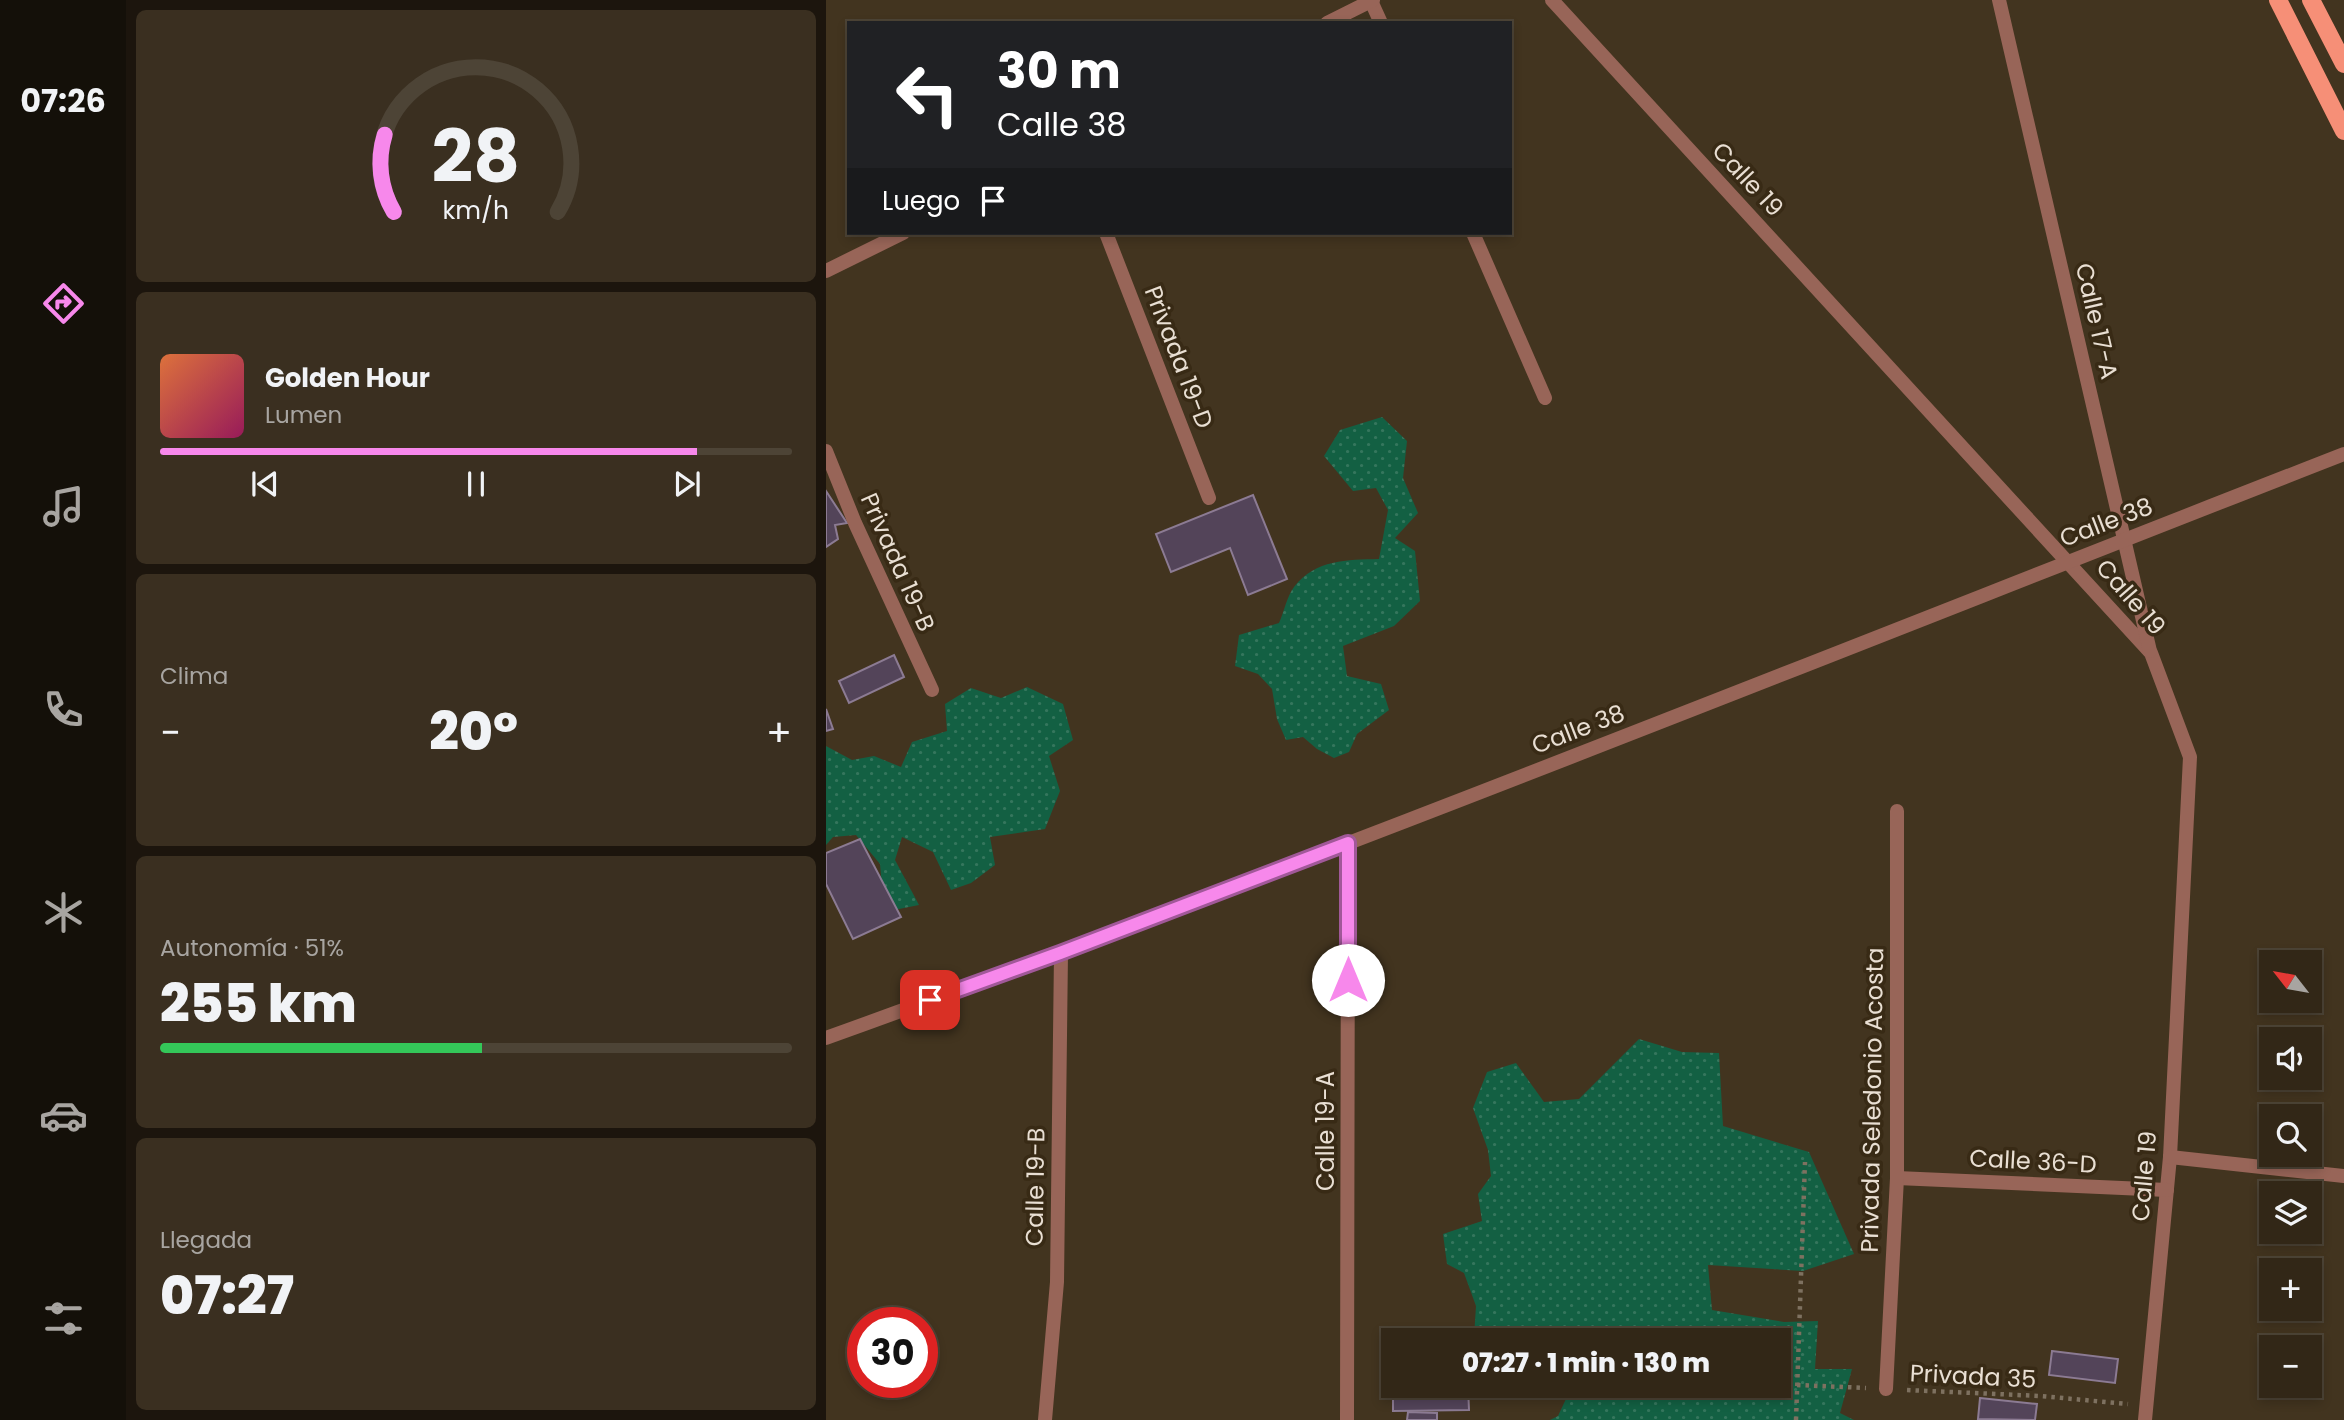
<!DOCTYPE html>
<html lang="es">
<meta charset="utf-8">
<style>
body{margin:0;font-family:Poppins,sans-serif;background:#3a2f20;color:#f1f3f6;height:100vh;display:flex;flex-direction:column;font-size:26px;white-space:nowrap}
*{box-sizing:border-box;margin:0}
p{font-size:23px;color:#a8a5a1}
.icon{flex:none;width:38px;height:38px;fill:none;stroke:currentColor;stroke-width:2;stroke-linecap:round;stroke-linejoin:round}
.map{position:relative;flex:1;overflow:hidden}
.drawer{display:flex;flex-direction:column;gap:10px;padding:10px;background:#1c150d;width:700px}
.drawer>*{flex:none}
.hud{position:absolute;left:21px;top:21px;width:665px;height:214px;border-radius:0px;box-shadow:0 4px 10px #0003,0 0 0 2px #4d4436;background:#202124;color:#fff;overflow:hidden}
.needle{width:46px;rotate:301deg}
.controls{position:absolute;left:1433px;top:950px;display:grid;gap:14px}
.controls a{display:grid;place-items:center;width:63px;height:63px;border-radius:0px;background:#322717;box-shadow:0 4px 10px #0003,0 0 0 2px #4d4436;font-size:35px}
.speed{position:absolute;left:21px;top:1307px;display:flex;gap:14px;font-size:35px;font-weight:700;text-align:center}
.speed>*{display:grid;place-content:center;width:91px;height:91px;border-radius:50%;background:#322717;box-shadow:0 4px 10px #0003,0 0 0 2px #4d4436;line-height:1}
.speed .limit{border:10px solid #d22;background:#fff;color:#111}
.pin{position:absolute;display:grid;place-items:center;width:60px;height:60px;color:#fff;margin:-30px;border-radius:14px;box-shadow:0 4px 10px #0006}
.me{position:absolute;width:77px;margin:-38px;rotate:0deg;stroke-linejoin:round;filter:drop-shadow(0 0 5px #0008)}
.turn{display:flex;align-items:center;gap:24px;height:147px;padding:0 35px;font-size:32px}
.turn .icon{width:91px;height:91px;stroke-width:2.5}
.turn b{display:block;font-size:49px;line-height:60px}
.then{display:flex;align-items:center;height:66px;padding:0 35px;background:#0003;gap:14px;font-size:26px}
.big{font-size:52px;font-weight:800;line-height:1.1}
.drawer .card{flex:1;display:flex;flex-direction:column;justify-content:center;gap:10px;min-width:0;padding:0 24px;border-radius:10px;background:#3a2f20}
.drawer .dial{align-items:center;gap:0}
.dial svg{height:182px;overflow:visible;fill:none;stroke:#4d4436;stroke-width:7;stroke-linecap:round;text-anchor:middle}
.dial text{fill:#f1f3f6;stroke:none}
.song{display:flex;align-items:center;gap:21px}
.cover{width:84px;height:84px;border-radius:10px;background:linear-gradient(135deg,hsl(20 70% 55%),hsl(330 70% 35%))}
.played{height:7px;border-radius:4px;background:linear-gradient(90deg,#f788eb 85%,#4d4436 85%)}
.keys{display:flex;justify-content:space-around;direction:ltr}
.heat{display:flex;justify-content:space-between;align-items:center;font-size:38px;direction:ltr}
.charge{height:10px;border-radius:5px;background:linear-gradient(90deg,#34c759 51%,#4d4436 0)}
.trip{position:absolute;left:555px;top:1328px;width:410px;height:70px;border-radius:0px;background:#322717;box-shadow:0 4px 10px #0003,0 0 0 2px #4d4436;font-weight:800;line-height:70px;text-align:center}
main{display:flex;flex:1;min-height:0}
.tab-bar{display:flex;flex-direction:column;width:126px;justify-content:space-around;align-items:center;background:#141009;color:#a8a5a1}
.tab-bar .icon{width:49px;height:49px}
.tab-bar .current{color:#f788eb}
.tab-bar b{font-size:32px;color:#f1f3f6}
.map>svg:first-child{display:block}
.park{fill:url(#park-dots)}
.building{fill:#534459;stroke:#8c7b93;stroke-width:2}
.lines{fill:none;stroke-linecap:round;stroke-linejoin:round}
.path{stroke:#7e7160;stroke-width:4.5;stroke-dasharray:3.5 5;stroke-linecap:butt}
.minor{stroke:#986558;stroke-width:14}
.primary{stroke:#f68f77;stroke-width:18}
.route-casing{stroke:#a15899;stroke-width:18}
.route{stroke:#f788eb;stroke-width:12}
.labels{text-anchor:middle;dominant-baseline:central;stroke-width:7;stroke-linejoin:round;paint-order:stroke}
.street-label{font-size:24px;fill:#e9dfd3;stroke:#382a15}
</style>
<main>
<nav class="tab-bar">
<b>07:26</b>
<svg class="icon current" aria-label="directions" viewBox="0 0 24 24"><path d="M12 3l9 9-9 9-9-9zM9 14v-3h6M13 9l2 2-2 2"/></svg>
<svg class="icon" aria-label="music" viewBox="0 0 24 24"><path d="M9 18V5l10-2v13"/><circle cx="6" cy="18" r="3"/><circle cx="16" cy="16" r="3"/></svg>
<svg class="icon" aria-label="phone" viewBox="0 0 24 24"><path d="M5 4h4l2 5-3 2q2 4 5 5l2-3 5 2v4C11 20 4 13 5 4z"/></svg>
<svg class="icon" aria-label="climate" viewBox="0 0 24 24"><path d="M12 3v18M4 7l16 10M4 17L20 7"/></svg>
<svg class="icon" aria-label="car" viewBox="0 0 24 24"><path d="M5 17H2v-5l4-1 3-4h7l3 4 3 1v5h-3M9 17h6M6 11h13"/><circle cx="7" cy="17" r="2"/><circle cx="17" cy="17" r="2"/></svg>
<svg class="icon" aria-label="filters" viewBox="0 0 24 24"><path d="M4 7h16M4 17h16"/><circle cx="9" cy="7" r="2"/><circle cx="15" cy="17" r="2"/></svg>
</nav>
<section class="drawer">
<div class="card dial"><svg viewBox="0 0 100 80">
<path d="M14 69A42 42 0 1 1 86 69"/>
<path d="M14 69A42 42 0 0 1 10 35" stroke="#f788eb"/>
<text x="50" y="56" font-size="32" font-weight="700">28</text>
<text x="50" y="72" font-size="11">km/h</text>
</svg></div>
<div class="card">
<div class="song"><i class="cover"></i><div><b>Golden Hour</b><p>Lumen</p></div></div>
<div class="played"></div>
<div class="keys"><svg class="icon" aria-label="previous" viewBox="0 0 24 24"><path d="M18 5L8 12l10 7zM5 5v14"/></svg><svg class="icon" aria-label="pause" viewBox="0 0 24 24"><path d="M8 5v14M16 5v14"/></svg><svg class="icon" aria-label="next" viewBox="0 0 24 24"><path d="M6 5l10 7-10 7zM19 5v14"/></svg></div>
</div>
<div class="card"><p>Clima</p>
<div class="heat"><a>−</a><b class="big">20°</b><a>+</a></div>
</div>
<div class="card"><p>Autonomía · 51%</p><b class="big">255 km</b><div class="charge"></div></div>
<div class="card"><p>Llegada</p><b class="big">07:27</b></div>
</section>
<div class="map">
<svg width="1518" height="1420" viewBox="0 0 1518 1420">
<defs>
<pattern id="park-dots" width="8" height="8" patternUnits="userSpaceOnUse" patternTransform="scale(1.75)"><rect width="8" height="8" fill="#136043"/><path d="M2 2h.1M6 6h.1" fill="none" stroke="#35765d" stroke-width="1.8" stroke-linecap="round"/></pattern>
</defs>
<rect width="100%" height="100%" fill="#42341f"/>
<g class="park">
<path d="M556 417 581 441 577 478 592 513 569 538 589 551 594 601 568 626 517 646 521 676 555 684 563 710 531 734 523 752 508 758 491 749 477 737 460 740 451 719 446 689 432 674 409 666 413 635 453 623C458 612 461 596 468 587 490 559 521 560 553 559L562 510 550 488 527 491 498 456 514 430Z"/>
<polygon points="201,687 237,704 247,740 223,756 234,791 219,829 164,837 169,865 145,883 125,890 107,852 76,837 69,860 93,905 68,910 56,886 54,864 30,835 7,837 0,845 0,746 26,760 48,756 75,767 86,742 121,731 119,704 145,688 175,698"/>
<polygon points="813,1039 856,1052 893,1053 897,1126 983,1152 1028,1254 977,1271 882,1265 886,1310 958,1322 992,1321 989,1369 1026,1369 1014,1413 1028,1420 724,1420 732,1416 746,1386 952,1386 952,1340 694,1340 648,1337 650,1306 638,1273 621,1264 617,1234 656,1221 652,1194 665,1176 662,1150 647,1108 661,1072 690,1063 718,1102 753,1099"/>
</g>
<g class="building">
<polygon points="0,491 21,523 9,525 12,539 0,547"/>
<polygon points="427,495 461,579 422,595 404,548 345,572 330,534"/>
<polygon points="68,655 78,677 23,703 13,681"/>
<polygon points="0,709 7,729 0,731"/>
<polygon points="34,839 75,917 27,939 0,884 0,853"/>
<polygon points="564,1327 624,1328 623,1340 567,1340 567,1348 564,1348"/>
<polygon points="1226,1351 1292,1359 1289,1383 1223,1375"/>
<polygon points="567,1386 642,1386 643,1410 567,1411"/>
<polygon points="1154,1398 1211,1404 1209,1420 1152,1419"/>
<polygon points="582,1412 611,1413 611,1420 581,1420"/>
</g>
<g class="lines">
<g class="path">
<polyline points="971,1385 1040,1388"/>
<polyline points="1081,1390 1214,1396 1302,1404"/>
<polyline points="970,1420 979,1162"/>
</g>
<g class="minor">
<polyline points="726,0 1325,653 1364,757 1344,1157 1319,1420"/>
<polyline points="1173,0 1324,651"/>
<polyline points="545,1 555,23"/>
<polyline points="501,23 547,0"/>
<polyline points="280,233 383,498"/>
<polyline points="647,233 719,398"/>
<polyline points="0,271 77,233"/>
<polyline points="0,451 29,523 106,690"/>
<path d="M0 1038C510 854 1013 651 1518 454"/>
<polyline points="1344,1157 1518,1176"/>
<polyline points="1071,1178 1341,1190"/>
<polyline points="1060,1389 1071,1178 1071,811"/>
<polyline points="219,1420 231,1282 235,953"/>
<polyline points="521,1420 522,843"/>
</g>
<g class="primary">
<polyline points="1452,0 1518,131"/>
<polyline points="1485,0 1518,64"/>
</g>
</g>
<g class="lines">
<g class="route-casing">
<polyline id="route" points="104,1000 234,953 522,843 522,980"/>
</g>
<use href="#route" class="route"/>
</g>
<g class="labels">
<g class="street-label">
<text transform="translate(922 179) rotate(47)">Calle 19</text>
<text transform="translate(1271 321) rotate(77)">Calle 17-A</text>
<text transform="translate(353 357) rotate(69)">Privada 19-D</text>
<text transform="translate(1280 522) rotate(-21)">Calle 38</text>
<text transform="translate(72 562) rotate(66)">Privada 19-B</text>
<text transform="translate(1305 597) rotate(49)">Calle 19</text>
<text transform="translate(752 729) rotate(-21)">Calle 38</text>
<text transform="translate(1046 1100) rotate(-89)">Privada Seledonio Acosta</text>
<text transform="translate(499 1131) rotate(-90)">Calle 19-A</text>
<text transform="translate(1207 1161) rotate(3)">Calle 36-D</text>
<text transform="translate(1318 1176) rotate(-85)">Calle 19</text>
<text transform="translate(209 1187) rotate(-89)">Calle 19-B</text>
<text transform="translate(1147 1376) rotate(3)">Privada 35</text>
</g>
</g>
</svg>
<div class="controls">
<a><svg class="needle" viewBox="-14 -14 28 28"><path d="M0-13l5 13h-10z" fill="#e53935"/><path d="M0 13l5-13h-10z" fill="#a8a5a1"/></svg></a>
<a><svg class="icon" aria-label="sound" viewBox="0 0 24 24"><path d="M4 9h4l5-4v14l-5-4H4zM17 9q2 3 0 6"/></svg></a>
<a><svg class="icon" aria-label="search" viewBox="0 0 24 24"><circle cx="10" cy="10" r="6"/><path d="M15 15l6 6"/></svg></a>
<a><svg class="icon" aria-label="layers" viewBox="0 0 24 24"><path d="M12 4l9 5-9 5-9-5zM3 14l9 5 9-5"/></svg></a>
<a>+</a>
<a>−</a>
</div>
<div class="speed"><div class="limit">30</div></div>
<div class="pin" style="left:104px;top:1000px;background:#d93025"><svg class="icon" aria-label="arrive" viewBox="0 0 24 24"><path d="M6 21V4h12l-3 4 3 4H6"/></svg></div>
<svg class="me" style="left:522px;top:980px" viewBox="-20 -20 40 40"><circle r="19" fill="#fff"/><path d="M0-13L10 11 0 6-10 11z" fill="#f788eb"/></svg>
<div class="trip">07:27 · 1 min · 130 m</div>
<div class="hud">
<div class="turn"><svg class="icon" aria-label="left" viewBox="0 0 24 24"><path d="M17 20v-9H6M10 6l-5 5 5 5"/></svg><div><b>30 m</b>Calle 38</div></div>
<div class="then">Luego<svg class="icon" aria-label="arrive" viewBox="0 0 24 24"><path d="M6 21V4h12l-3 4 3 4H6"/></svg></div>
</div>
</div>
</main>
